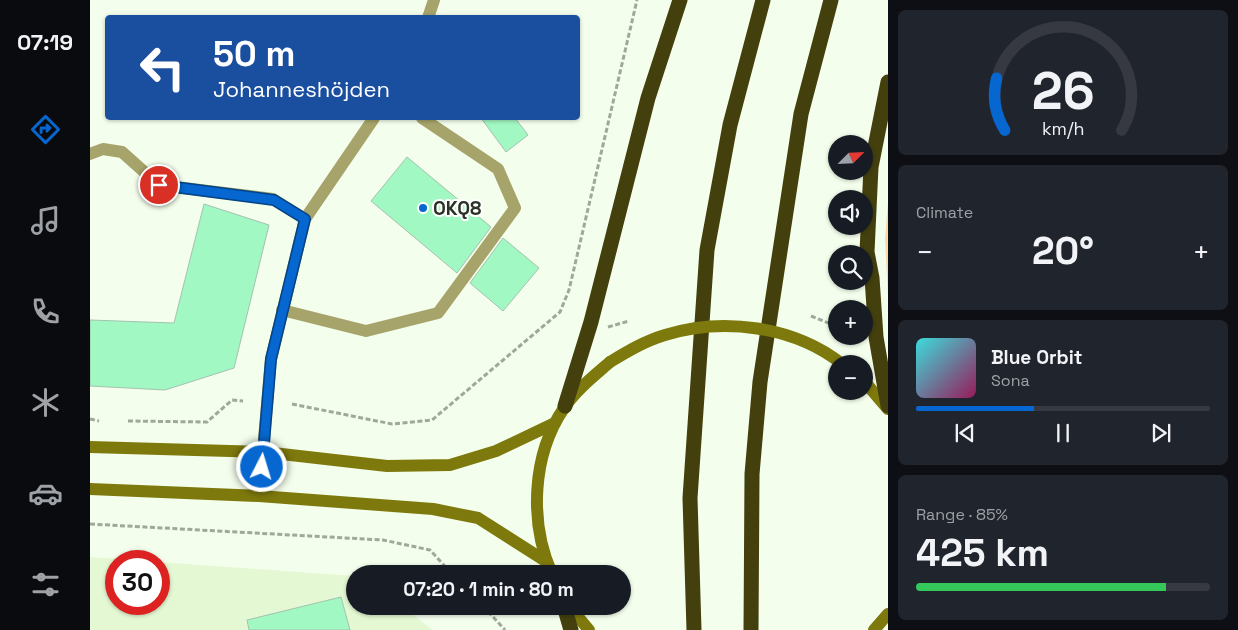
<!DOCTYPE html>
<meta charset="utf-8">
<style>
body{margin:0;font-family:"Space Grotesk",sans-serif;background:#20242c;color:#f1f3f6;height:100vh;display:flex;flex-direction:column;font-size:19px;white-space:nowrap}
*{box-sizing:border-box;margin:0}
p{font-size:16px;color:#9ea1a6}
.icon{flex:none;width:28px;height:28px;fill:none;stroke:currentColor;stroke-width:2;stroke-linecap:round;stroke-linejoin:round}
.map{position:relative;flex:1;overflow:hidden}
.sheet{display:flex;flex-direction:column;gap:10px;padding:10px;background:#0d0f14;width:350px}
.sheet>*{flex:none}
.hud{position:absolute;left:15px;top:15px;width:475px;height:105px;border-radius:5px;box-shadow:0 1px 4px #0004;background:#1a4fa0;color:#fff;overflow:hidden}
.needle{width:32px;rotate:66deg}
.fabs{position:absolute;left:738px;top:135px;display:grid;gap:10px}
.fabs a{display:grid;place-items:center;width:45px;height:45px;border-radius:50%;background:#171b24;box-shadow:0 1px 4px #0004;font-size:25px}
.speed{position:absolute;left:15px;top:550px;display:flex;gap:10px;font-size:25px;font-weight:700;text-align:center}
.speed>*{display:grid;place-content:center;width:65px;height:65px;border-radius:50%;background:#171b24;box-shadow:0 1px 4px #0004;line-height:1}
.speed .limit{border:8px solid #d22;background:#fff;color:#111}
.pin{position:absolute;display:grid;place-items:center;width:42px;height:42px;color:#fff;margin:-21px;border:2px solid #fff;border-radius:50%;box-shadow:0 1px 5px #0007}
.me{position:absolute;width:55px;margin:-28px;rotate:5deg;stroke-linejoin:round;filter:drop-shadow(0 0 4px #0008)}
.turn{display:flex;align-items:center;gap:18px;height:105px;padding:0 25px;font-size:22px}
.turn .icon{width:65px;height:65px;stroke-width:2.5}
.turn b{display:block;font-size:35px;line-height:42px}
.big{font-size:38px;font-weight:700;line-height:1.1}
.sheet .widget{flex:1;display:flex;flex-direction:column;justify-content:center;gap:8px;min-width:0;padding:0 18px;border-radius:8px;background:#20242c}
.sheet .dial{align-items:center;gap:0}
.dial svg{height:130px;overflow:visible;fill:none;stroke:#363941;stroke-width:7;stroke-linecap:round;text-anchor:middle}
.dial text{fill:#f1f3f6;stroke:none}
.song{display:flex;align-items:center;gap:15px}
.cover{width:60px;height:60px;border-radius:8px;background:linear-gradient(135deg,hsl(180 70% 55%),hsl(330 70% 35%))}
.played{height:5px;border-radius:2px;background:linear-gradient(90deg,#0567cf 40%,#363941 40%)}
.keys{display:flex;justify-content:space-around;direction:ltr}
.heat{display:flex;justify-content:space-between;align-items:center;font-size:28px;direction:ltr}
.charge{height:8px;border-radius:4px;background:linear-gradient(90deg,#34c759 85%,#363941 0)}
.trip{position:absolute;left:256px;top:565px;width:285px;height:50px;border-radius:25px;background:#171b24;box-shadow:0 1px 4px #0004;font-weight:700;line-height:50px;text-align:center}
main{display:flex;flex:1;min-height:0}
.menu{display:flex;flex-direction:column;width:90px;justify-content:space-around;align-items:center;background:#090b0e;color:#9ea1a6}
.menu .icon{width:35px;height:35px}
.menu .current{color:#0567cf}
.menu b{font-size:22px;color:#f1f3f6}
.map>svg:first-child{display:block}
.built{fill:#e4f9d3}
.green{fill:#f7daa8}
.building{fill:#a1f8c2;stroke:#a3c2ae}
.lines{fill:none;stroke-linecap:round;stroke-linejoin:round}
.path{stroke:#a0a899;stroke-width:3;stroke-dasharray:5 2.5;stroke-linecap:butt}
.lane{stroke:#a6a46a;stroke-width:12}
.street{stroke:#a6a46a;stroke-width:12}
.secondary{stroke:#7e790c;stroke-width:12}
.highway{stroke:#43400d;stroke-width:15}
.path-bridge{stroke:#a0a899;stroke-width:3;stroke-dasharray:5 2.5;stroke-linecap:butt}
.secondary-bridge{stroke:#7e790c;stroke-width:12}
.route-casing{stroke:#034387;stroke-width:12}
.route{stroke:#0567cf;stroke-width:9}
.poi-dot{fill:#0567cf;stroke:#fff;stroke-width:2}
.labels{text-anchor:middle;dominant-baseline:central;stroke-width:4;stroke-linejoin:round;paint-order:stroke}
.poi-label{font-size:19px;font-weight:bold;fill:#2c3227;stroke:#fff;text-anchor:start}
</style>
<main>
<nav class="menu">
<b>07:19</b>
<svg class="icon current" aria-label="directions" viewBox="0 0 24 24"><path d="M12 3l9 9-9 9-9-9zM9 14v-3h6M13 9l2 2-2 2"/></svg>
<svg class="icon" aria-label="music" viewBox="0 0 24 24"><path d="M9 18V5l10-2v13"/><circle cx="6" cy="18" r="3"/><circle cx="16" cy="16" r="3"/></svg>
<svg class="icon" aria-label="phone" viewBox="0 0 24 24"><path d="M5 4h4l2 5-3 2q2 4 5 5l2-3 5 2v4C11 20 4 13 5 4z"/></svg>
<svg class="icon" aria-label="climate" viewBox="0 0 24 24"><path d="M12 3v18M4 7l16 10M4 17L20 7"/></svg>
<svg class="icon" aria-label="car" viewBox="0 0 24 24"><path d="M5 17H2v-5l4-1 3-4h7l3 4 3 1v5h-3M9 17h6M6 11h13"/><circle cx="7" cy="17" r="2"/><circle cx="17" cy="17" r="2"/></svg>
<svg class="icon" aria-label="filters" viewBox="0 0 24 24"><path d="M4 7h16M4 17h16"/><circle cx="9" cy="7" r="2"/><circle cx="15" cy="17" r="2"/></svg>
</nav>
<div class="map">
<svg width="798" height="630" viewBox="0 0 798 630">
<rect width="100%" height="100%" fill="#f4feec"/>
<polygon class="built" points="0,557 60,561 26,561 26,604 69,604 69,562 265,576 265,606 312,606 343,630 0,630"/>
<polygon class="green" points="798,202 798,296 795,238"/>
<g class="building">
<polygon points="391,118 425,118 438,135 416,152"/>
<polygon points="317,157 401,227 367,273 281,201"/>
<polygon points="114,204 179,225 144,368 75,390 0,386 0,320 84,323"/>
<polygon points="413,238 449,268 413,311 380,283"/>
<polygon points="251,597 260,630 159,630 157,620"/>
</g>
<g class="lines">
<g class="path">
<polyline points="202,404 302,424 342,420 470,312 479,290 547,0"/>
<polyline points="0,419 9,421"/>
<polyline points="38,421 117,422 142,400 153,401"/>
<polyline points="0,524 293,540 340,550 362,574"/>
<polyline points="393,606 415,630"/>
</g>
<polyline class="lane" points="192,310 276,331 348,313 425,208 408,169 332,118"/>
<g class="street">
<polyline points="338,18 344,0"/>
<polyline points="0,154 13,149 32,152 69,185 183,199 215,219"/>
<polyline points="169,496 181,359 215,219 284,118"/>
</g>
<g class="secondary">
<polyline points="774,381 798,409"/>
<polyline points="0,447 174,452 297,466 360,465 406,451 465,423"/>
<polyline points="0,489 169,496 343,509 388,518 457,562"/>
<path d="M462 574C439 522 442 455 474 408 486 390 504 376 520 362"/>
<polyline points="479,606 499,630"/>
<polyline points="784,630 798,614"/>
</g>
<g class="highway">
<polyline points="798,82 781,167 777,252 782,278 786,337 798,406"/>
<polyline points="475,406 501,322 558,98 590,0"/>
<polyline points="474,606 481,630"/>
<polyline points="604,630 600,498 617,250 640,125 673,0"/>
<polyline points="661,630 662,474 670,382 711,114 741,0"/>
</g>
<g class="path-bridge">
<polyline points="721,316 746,326"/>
<polyline points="518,327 539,321"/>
</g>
<path class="secondary-bridge" d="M520 362C538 351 555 341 575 335 633 317 704 326 752 364"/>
</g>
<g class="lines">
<g class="route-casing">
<polyline id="route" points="69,185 184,200 215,219 181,359 172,467"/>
</g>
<use href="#route" class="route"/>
</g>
<circle class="poi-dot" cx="333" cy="208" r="5"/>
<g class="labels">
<g class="poi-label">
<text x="343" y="208">OKQ8</text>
</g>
</g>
</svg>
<div class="fabs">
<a><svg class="needle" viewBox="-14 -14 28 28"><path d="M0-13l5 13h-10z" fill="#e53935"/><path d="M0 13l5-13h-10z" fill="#9ea1a6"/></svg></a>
<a><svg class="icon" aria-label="sound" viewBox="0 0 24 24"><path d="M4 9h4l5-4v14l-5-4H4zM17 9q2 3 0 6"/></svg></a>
<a><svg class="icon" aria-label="search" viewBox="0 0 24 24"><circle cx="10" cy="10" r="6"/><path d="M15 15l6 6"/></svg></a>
<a>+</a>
<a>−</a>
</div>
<div class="speed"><div class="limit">30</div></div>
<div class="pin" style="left:69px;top:185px;background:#d93025"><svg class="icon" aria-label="arrive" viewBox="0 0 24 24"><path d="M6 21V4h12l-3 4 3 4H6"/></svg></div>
<svg class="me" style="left:172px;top:467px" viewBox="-20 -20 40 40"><circle r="17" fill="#0567cf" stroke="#fff" stroke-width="3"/><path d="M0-11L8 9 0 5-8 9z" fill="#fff"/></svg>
<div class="trip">07:20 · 1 min · 80 m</div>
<div class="hud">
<div class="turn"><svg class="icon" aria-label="left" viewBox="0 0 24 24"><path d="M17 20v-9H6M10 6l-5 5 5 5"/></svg><div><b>50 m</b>Johanneshöjden</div></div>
</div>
</div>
<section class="sheet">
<div class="widget dial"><svg viewBox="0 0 100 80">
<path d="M14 69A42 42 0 1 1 86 69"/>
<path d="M14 69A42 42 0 0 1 9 37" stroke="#0567cf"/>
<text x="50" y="56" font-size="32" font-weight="700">26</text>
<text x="50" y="72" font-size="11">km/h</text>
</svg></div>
<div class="widget"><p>Climate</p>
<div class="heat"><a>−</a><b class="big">20°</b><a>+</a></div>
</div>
<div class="widget">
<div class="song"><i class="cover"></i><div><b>Blue Orbit</b><p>Sona</p></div></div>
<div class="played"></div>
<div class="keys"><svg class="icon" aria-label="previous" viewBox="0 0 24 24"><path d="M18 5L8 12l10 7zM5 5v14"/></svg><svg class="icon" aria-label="pause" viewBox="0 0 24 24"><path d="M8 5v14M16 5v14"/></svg><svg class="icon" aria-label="next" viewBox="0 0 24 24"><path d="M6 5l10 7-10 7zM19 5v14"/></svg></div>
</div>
<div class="widget"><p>Range · 85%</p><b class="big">425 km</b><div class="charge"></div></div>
</section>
</main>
